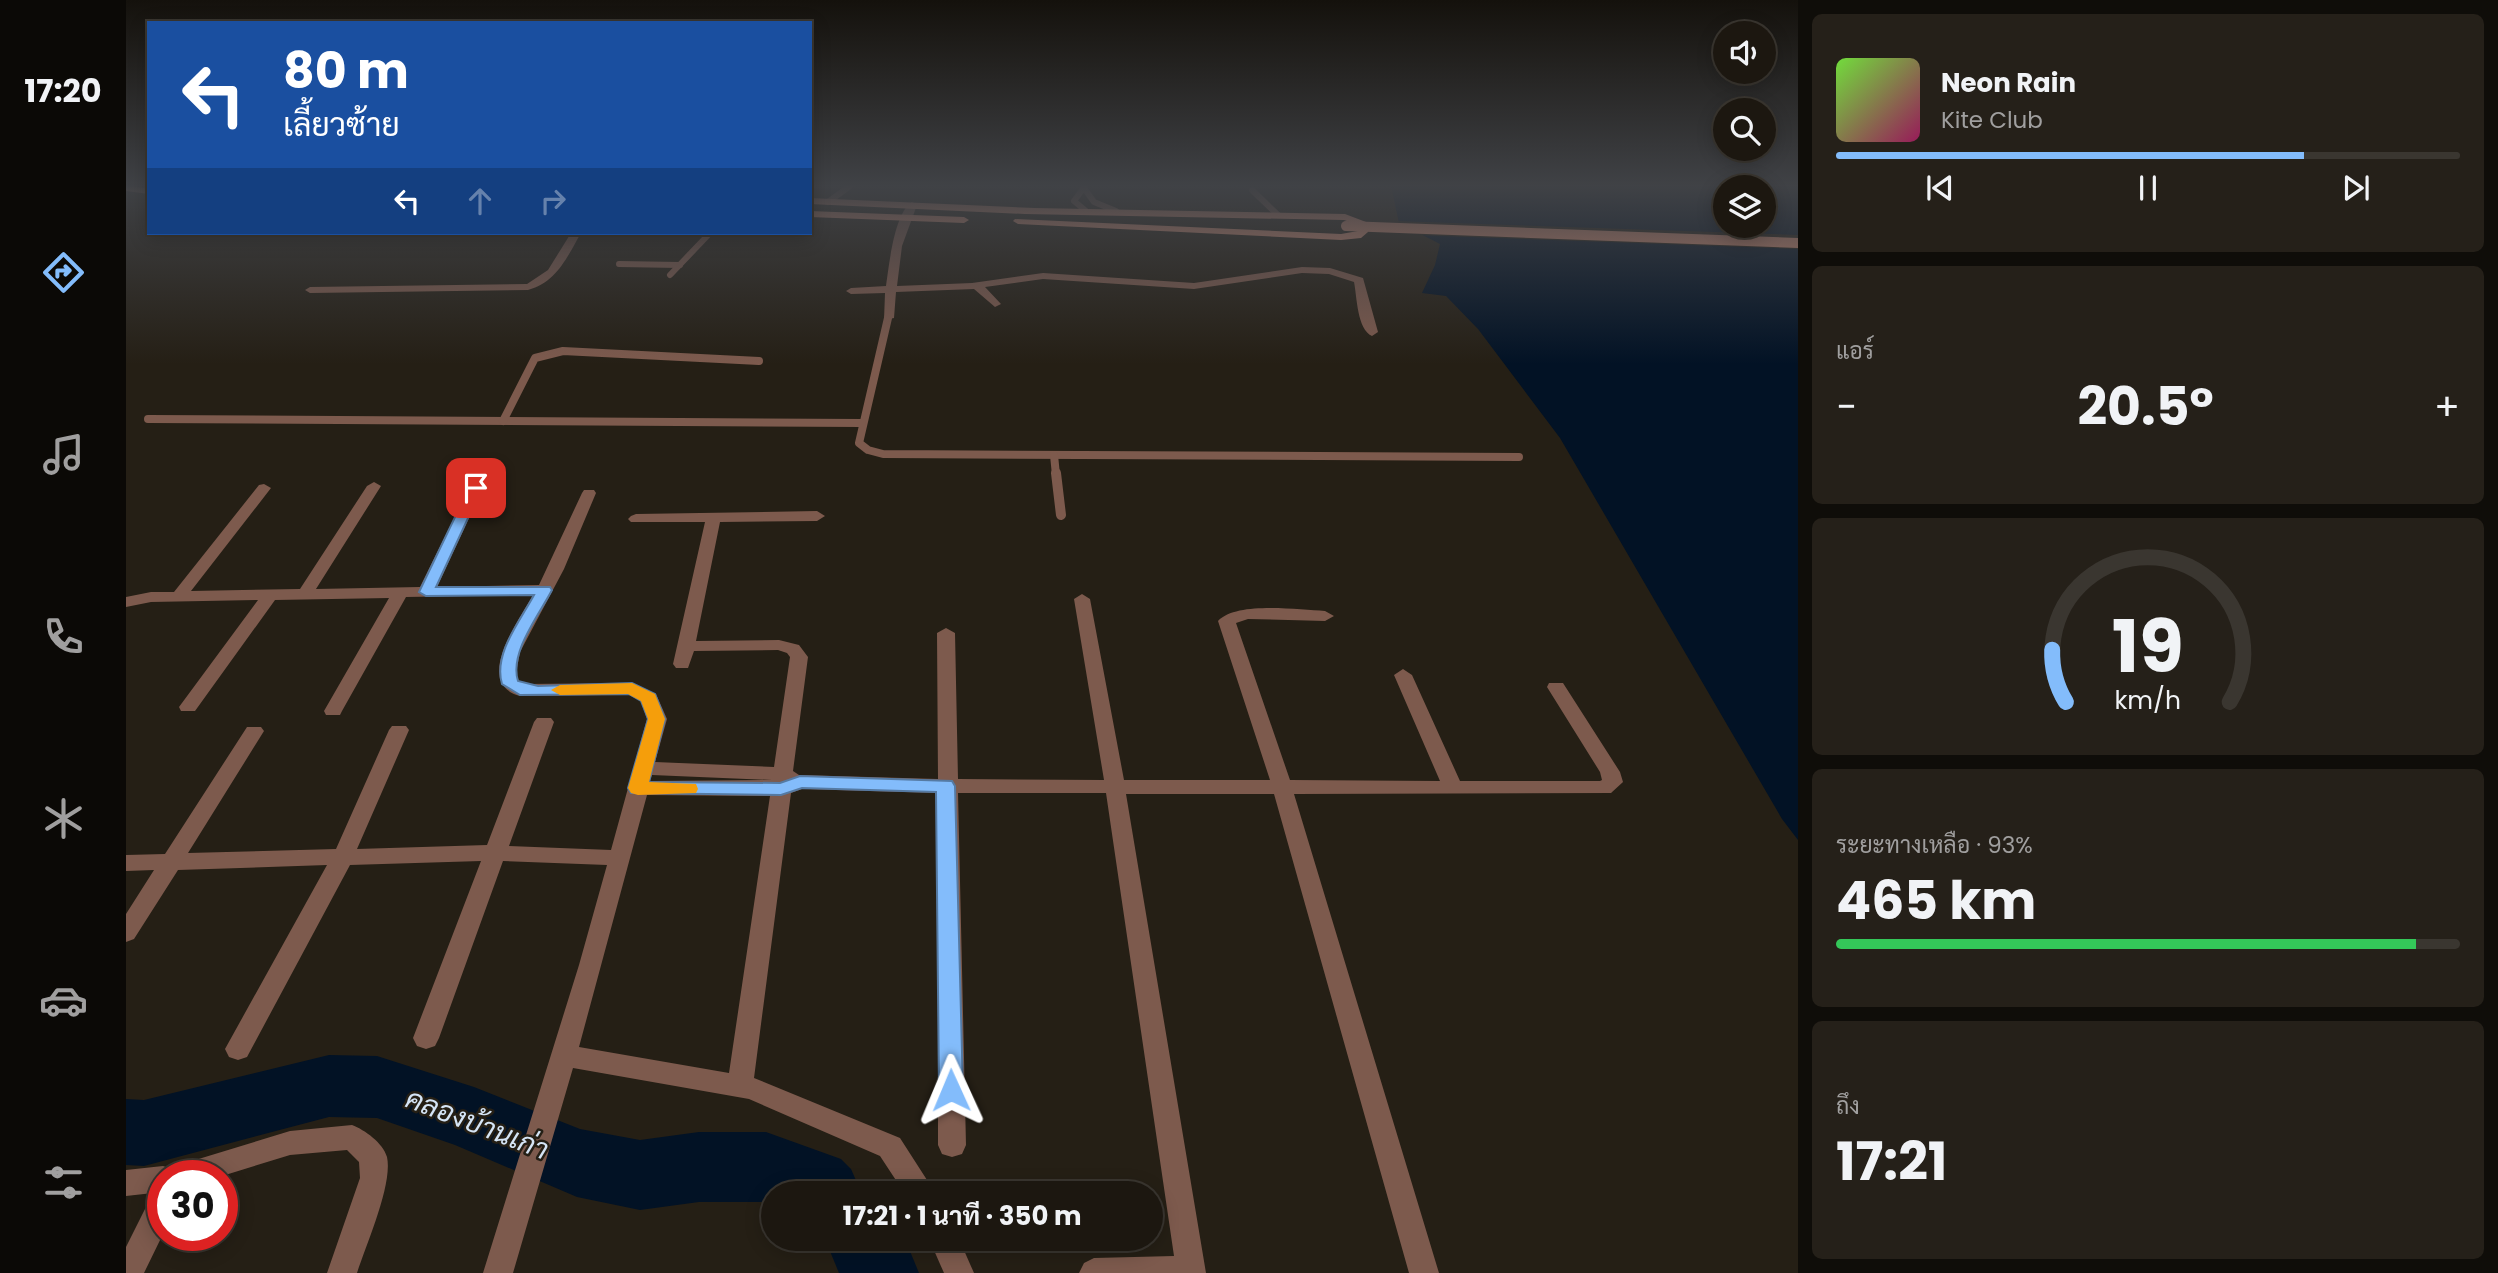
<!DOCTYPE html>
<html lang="th">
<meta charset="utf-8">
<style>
body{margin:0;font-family:Poppins,Sarabun,sans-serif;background:#252019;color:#f1f3f6;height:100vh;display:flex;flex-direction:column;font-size:26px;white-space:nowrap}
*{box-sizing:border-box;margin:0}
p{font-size:23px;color:#a09f9f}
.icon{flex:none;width:38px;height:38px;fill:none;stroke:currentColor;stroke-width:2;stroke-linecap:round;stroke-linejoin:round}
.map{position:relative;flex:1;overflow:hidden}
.side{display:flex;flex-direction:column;gap:14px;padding:14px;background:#0f0d09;width:700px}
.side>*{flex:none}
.hud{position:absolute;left:21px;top:21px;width:665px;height:214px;border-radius:0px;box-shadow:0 4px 18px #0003,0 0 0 2px #3a3630;background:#1a4fa0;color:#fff;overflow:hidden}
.tools{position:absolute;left:1587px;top:21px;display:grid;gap:14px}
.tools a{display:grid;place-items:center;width:63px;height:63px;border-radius:50%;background:#1c1710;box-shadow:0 4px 18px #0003,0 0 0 2px #3a3630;font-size:35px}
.speed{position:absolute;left:21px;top:1160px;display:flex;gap:14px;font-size:35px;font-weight:700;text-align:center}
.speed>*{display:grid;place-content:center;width:91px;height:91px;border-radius:50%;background:#1c1710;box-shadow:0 4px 18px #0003,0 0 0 2px #3a3630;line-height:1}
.speed .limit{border:10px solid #d22;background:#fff;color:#111}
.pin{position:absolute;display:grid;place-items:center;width:60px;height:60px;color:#fff;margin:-30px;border-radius:14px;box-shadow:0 4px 10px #0006}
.me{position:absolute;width:77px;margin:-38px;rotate:359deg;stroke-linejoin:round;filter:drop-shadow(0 0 5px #0008)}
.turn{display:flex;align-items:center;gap:24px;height:147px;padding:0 21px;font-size:32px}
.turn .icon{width:91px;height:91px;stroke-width:2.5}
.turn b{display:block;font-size:49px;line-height:60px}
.lanes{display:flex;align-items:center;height:66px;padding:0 21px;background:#0003;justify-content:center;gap:35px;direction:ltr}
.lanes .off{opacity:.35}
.big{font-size:52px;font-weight:700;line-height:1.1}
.side .widget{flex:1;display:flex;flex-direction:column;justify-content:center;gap:10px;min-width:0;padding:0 24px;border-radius:10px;background:#252019}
.side .dial{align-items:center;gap:0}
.dial svg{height:182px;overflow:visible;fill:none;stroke:#3a3630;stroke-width:7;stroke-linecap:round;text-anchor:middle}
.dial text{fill:#f1f3f6;stroke:none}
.song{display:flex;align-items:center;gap:21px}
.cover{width:84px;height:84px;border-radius:10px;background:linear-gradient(135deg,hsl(100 70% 55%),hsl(330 70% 35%))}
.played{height:7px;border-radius:4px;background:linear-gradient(90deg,#83bcfb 75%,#3a3630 75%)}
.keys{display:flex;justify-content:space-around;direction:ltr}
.heat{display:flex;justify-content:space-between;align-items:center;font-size:38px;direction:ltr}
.charge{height:10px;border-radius:5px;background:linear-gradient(90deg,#34c759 93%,#3a3630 0)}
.trip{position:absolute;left:635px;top:1181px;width:402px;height:70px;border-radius:35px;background:#1c1710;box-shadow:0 4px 18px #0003,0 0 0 2px #3a3630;font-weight:700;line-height:70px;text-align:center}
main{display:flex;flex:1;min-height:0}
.tab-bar{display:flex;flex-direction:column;width:126px;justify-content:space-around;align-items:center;background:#0b0906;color:#a09f9f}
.tab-bar .icon{width:49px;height:49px}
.tab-bar .current{color:#83bcfb}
.tab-bar b{font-size:32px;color:#f1f3f6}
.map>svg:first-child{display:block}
.water{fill:#021225;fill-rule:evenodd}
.pier{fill:#251f15}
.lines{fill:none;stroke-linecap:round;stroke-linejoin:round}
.river{fill:#021225;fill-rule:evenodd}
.service-far2{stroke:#7d5a4d;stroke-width:6}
.service-far1{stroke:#7d5a4d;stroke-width:8}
.service{stroke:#7d5a4d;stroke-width:10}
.minor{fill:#7d5a4d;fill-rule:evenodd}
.primary{fill:#dc9278;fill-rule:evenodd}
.primary-bridge{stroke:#dc9278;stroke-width:10}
.route{fill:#83bcfb;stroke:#557aa3;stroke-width:2}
.slow{fill:#f59e0b}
.labels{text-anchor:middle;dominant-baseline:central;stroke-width:5;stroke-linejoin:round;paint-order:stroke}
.near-water-label{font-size:28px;font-style:italic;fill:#d5e5f6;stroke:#251f15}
</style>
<main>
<nav class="tab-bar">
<b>17:20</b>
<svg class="icon current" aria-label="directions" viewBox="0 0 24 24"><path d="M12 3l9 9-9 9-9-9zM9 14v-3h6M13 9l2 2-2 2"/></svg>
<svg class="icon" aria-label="music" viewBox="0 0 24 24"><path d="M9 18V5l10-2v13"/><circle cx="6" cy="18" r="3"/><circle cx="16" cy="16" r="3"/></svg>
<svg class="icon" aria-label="phone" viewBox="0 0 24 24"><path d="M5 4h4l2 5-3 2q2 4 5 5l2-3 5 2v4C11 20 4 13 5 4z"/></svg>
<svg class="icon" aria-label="climate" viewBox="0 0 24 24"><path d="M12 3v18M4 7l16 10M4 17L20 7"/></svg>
<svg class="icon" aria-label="car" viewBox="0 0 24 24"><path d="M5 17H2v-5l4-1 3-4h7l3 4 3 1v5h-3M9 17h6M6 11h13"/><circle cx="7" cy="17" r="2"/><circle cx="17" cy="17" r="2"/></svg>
<svg class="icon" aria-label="filters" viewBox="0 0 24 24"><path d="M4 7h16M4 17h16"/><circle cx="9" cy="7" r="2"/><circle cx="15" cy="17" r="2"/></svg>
</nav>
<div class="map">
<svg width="1672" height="1273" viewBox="0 0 1672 1273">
<rect width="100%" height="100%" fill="#251f15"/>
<path class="water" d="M1265 186H1672V840L1656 819 1434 438 1352 329 1320 296 1296 293 1309 265 1314 244 1273 223ZM1600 187H1638V226H1600Z"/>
<polygon class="pier" points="1269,221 1672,235 1672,249 1289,235 1271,225"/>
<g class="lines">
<g class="river">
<polygon points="203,1055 251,1056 348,1087 454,1129 514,1140 573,1132 640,1132 715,1159 725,1169 736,1194 648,1194 648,1204 640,1202 573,1202 514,1210 451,1197 329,1145 251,1118 203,1117 18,1166 0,1165 0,1099 18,1100"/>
<polygon points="699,1239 779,1239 793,1273 713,1273"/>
</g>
<g class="service-far2">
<polyline points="959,186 948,201 960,211"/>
<polyline points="958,188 968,202 990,211"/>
<polyline points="1126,190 1152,215"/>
<polyline points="702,202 724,186"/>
<polyline points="493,264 554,265"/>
<polyline points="544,275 584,233"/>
</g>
<g class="service-far1">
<polyline points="762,318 733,443 742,450 757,454 1393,457"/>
<polyline points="22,419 736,423"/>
<polyline points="377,421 409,358 437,351 633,361"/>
<polyline points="928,455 930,475"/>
</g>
<polyline class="service" points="930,473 935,515"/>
<g class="minor">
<path d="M786 202 791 205 776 246 771 286 846 283 917 273 1068 283 1176 267 1204 268 1237 278 1252 332 1246 336C1231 329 1231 297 1228 282L1203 274 1176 273 1068 289 917 279 859 287 875 304 869 307 848 289 770 292 768 318 758 320 759 293 725 294 720 291 725 288 760 286C763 266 768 213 786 202Z"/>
<path d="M445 233H455C441 257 431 282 402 290L184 293 179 290 184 287 401 284 422 270Z"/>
<path d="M248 482 255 486 190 589 294 587 343 488 350 484 357 488 311 587 413 585 456 493 458 490H468L470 493 438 569 394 652 390 673 393 681 398 684 506 683 530 694 541 719 529 762 648 767 664 657 661 653 652 650 568 651 562 668H550L547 664 579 522H505L502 519 505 516 510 514 691 511 699 516 691 521 594 522 570 641 653 640 673 645 682 657 667 771 673 775 812 779 811 633 820 628 829 633 832 779 978 780 948 599 956 594 964 599 998 780H1144L1092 621C1111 601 1173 610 1199 611L1208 616 1199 621 1122 619 1110 623 1164 780 1314 781 1268 675 1277 669 1286 675 1334 781H1474L1476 780 1474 772 1421 687 1423 683H1437L1494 772 1497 782 1485 793 1168 794 1313 1273H1283L1148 794H1000L1080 1273H953L958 1263 968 1258 1048 1256 980 793H832L840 1145 836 1154 826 1157 816 1154 812 1145V793L676 789 665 793 628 1078 774 1138 810 1194H779L754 1156 623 1099 447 1068 387 1273H357L453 965 481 865 377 861 313 1038 309 1046 300 1049 291 1046 287 1038 355 861 224 865 121 1057 112 1060 103 1057 99 1049 201 865 52 870 8 939 0 942V914L28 870 0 871V855L39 854 121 727H135L138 731 62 853 210 849 263 730 266 726H280L283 730 231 849 361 845 408 722 411 718H425L428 722 383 846 485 850 521 719 515 701 503 695 394 696C346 683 394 619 407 595L280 597 216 711 214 715H200L198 711 263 598 149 600 69 711H55L53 707 132 600 25 602 0 607V597L25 592H48L133 485 138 484 145 488 65 591 174 589 241 486ZM526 775 646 780 524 781ZM521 795 644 796 603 1073 453 1047Z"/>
<path d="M226 1125C239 1130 257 1143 261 1157 267 1184 240 1245 231 1273H201L234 1178 233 1162 221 1150 164 1155 96 1176H37V1234L18 1273H0V1247L27 1193 0 1196V1170L37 1166 43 1168 164 1131Z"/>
<polygon points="803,1239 833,1239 848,1273 818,1273"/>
</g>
<g class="primary">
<polygon points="0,186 23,188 23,194 0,191"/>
<polygon points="684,198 909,208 1219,214 1240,222 1242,232 1235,238 1215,240 892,224 887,221 889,219 1215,234 1232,231 1232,225 1218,220 899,214 684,204"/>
<polygon points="684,211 838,217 843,220 838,223 684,217"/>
</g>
<polyline class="primary-bridge" points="1220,226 1672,243"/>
</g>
<linearGradient id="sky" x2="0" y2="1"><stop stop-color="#14110c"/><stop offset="0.51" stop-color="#404246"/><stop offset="1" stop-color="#404246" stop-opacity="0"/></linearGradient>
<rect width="1672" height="364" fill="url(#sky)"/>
<path class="route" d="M350 484 356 488 310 587H424L426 590C413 615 383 653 392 681L412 686 506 683 529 694 539 719 523 782 654 783 674 776 826 781 829 786 837 1090 833 1097 825 1100 816 1097 813 1090 810 792 676 788 655 795 505 793 502 788 522 719 515 701 503 694 394 695 376 684C367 654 394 621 408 595L300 596 293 592 343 488Z"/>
<polygon class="slow" points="506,683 529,694 539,719 523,782 570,784 572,789 570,793 512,795 505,793 502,788 522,719 515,701 502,694 434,695 425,690 434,685"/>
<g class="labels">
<g class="near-water-label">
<text transform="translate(351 1124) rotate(21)">คลองบ้านเก่า</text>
</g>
</g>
</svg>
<div class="tools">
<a><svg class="icon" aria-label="sound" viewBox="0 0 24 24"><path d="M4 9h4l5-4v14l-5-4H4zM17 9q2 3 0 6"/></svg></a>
<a><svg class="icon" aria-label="search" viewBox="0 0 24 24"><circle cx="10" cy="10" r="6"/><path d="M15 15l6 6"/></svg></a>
<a><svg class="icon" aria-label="layers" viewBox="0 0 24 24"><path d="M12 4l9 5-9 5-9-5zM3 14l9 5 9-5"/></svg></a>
</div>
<div class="speed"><div class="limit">30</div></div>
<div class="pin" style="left:350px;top:488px;background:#d93025"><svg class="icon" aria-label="arrive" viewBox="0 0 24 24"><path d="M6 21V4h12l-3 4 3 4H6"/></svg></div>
<svg class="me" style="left:825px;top:1090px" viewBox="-20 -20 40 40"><path d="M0-17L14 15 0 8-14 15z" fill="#83bcfb" stroke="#fff" stroke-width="4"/></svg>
<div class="trip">17:21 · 1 นาที · 350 m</div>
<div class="hud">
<div class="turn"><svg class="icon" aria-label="left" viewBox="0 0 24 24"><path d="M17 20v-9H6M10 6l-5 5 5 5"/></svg><div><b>80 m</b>เลี้ยวซ้าย</div></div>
<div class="lanes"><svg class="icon" aria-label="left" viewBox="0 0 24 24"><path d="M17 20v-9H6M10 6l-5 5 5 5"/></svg><svg class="icon off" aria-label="ahead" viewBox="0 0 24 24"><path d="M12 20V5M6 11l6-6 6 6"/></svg><svg class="icon off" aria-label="right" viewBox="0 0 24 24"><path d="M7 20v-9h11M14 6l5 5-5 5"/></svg></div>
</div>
</div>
<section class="side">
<div class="widget">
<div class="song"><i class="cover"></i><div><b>Neon Rain</b><p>Kite Club</p></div></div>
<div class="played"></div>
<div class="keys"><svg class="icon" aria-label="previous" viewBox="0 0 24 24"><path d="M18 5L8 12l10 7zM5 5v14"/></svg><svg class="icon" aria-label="pause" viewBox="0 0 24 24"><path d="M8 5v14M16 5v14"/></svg><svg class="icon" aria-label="next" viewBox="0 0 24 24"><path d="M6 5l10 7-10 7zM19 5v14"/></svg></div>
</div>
<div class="widget"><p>แอร์</p>
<div class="heat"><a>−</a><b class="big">20.5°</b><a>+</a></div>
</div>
<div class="widget dial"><svg viewBox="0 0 100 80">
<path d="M14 69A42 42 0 1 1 86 69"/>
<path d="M14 69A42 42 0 0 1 8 46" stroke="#83bcfb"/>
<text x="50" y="56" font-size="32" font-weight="700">19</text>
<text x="50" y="72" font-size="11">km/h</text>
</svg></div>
<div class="widget"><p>ระยะทางเหลือ · 93%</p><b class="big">465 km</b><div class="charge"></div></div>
<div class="widget"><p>ถึง</p><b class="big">17:21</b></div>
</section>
</main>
